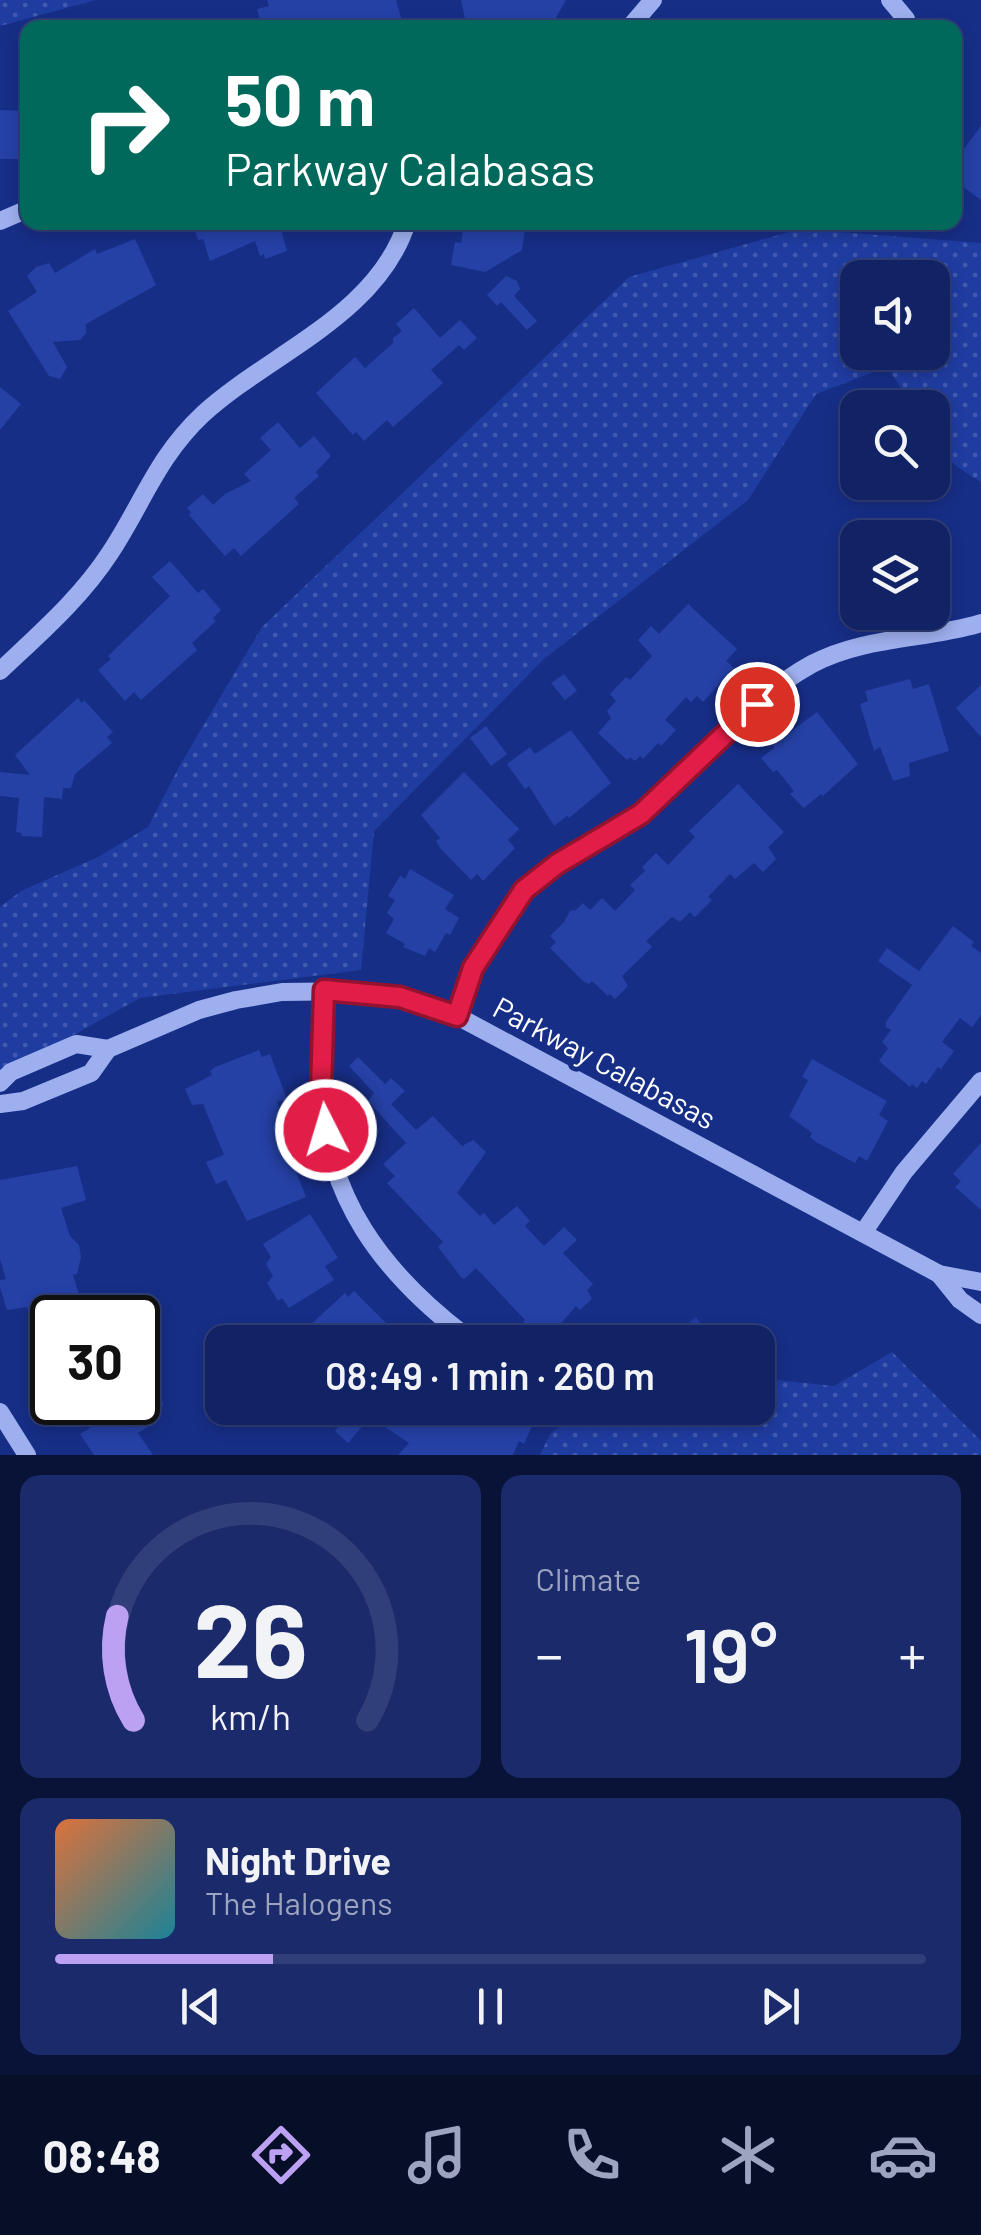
<!DOCTYPE html>
<meta charset="utf-8">
<style>
body{margin:0;font-family:Barlow,sans-serif;background:#1a2a6b;color:#f1f3f6;height:100vh;display:flex;flex-direction:column;font-size:38px;white-space:nowrap}
*{box-sizing:border-box;margin:0}
p{font-size:32px;color:#9ca4bf}
.icon{flex:none;width:55px;height:55px;fill:none;stroke:currentColor;stroke-width:2;stroke-linecap:round;stroke-linejoin:round}
.map{position:relative;height:1455px;overflow:hidden}
.panel{display:flex;flex-direction:column;gap:20px;padding:20px;background:#091338;flex:1}
.panel>*{flex:none}
.top-card{position:absolute;left:20px;top:20px;width:942px;height:210px;border-radius:20px;box-shadow:0 5px 15px #0003,0 0 0 2px #303f79;background:#00695c;color:#fff;overflow:hidden}
.fabs{position:absolute;left:840px;top:260px;display:grid;gap:20px}
.fabs a{display:grid;place-items:center;width:110px;height:110px;border-radius:20px;background:#112265;box-shadow:0 5px 15px #0003,0 0 0 2px #303f79;font-size:50px}
.speed{position:absolute;left:30px;top:1295px;display:flex;gap:20px;font-size:50px;font-weight:700;text-align:center}
.speed>*{display:grid;place-content:center;width:130px;height:130px;border-radius:50%;background:#112265;box-shadow:0 5px 15px #0003,0 0 0 2px #303f79;line-height:1}
.speed .limit{border:5px solid #111;border-radius:15px;background:#fff;color:#111}
.pin{position:absolute;display:grid;place-items:center;width:85px;height:85px;color:#fff;margin:-42px;border:5px solid #fff;border-radius:50%;box-shadow:0 2px 10px #0007}
.me{position:absolute;width:110px;margin:-55px;rotate:355deg;stroke-linejoin:round;filter:drop-shadow(0 0 8px #0008)}
.turn{display:flex;align-items:center;gap:35px;height:210px;padding:0 40px;font-size:45px}
.turn .icon{width:130px;height:130px;stroke-width:2.5}
.turn b{display:block;font-size:70px;line-height:85px}
.big{font-size:75px;font-weight:600;line-height:1.1}
.panel .tile{flex:1;display:flex;flex-direction:column;justify-content:center;gap:15px;min-width:0;padding:0 35px;border-radius:20px;background:#1a2a6b}
.panel .dial{align-items:center;gap:0}
.dial svg{height:260px;overflow:visible;fill:none;stroke:#303f79;stroke-width:7;stroke-linecap:round;text-anchor:middle}
.dial text{fill:#f1f3f6;stroke:none}
.song{display:flex;align-items:center;gap:30px}
.cover{width:120px;height:120px;border-radius:15px;background:linear-gradient(135deg,hsl(20 70% 55%),hsl(190 70% 35%))}
.played{height:10px;border-radius:5px;background:linear-gradient(90deg,#bca0f2 25%,#303f79 25%)}
.keys{display:flex;justify-content:space-around;direction:ltr}
.heat{display:flex;justify-content:space-between;align-items:center;font-size:55px;direction:ltr}
.panel .tiles{flex:1;display:grid;gap:20px;grid-template-columns:1fr 1fr}
.tile:last-child{grid-column:span 2}
.trip{position:absolute;left:205px;top:1325px;width:570px;height:100px;border-radius:20px;background:#112265;box-shadow:0 5px 15px #0003,0 0 0 2px #303f79;font-weight:600;line-height:100px;text-align:center}
.menu{display:flex;height:160px;justify-content:space-around;align-items:center;background:#070e28;color:#9ca4bf}
.menu .icon{width:70px;height:70px}
.menu .on{color:#bca0f2}
.menu b{font-size:45px;color:#f1f3f6}
.map>svg:first-child{display:block}
.grass{fill:url(#grass-dots);fill-rule:evenodd}
.building{fill:#2541a6}
.lines{fill:none;stroke-linecap:round;stroke-linejoin:round}
.minor{stroke:#9dafee;stroke-width:18}
.route-casing{stroke:#92132f;stroke-width:25}
.route{stroke:#e11d48;stroke-width:18}
.labels{text-anchor:middle;dominant-baseline:central;stroke-width:10;stroke-linejoin:round;paint-order:stroke}
.street-label{font-size:30px;fill:#fff;stroke:#172e87}
</style>
<div class="map">
<svg width="981" height="1455" viewBox="0 0 981 1455">
<defs>
<pattern id="grass-dots" width="8" height="8" patternUnits="userSpaceOnUse" patternTransform="scale(2.5)"><rect width="8" height="8" fill="#1f3ca1"/><path d="M2 2h.1M6 6h.1" fill="none" stroke="#4159af" stroke-width="1.8" stroke-linecap="round"/></pattern>
</defs>
<rect width="100%" height="100%" fill="#172e87"/>
<g class="grass">
<polygon points="0,0 96,0 0,26"/>
<path d="M800 229 981 243V482C946 461 933 450 932 408L914 407 887 367 816 394 748 500 544 659 374 831 361 970 140 998 0 1076V907L21 891 98 857 148 827 180 765 262 627 629 277ZM858 278H932V352H858Z"/>
<polygon points="696,1317 713,1342 664,1342"/>
<polygon points="892,1352 981,1441 981,1455 540,1455 550,1434 583,1408 758,1408 758,1378 834,1386"/>
</g>
<g class="building">
<polygon points="267,0 396,0 404,28 262,28 257,9 269,6"/>
<polygon points="461,0 566,0 552,25 543,28 467,28"/>
<polygon points="0,110 28,111 24,159 0,159"/>
<polygon points="981,126 981,200 955,181 955,148 961,153"/>
<polygon points="192,222 279,222 287,251 265,259 264,254 260,256 255,241 210,261 203,239 198,240"/>
<polygon points="464,222 526,222 522,250 485,272 451,265 455,242 461,243"/>
<polygon points="135,239 156,285 86,324 86,333 80,340 53,342 67,367 60,379 49,376 8,311 37,292 27,276 36,267 49,263 55,273 95,249 97,254"/>
<polygon points="506,276 517,281 520,289 514,296 537,321 527,330 501,302 497,306 487,295"/>
<polygon points="414,308 440,338 460,320 477,338 464,350 459,345 431,370 443,383 393,427 387,420 364,441 356,432 353,435 316,393 355,357 365,368 393,343 393,338 402,331 396,324"/>
<polygon points="0,387 21,404 0,430"/>
<polygon points="278,422 300,448 314,436 331,456 316,472 319,476 294,498 299,504 241,556 234,548 225,556 189,515 191,513 187,508 203,494 213,505 225,494 251,481 244,474 271,450 260,438"/>
<polygon points="170,561 198,593 203,589 221,610 213,618 216,621 192,643 197,650 141,700 134,692 125,701 98,670 111,659 108,656 170,596 152,577"/>
<polygon points="688,604 737,649 726,661 734,668 703,702 697,696 691,702 686,697 665,720 676,730 661,746 658,743 643,759 640,756 635,761 630,757 627,760 598,733 611,718 607,711 616,701 610,694 626,677 630,680 652,656 638,640 651,626 659,634"/>
<polygon points="564,674 577,691 565,700 551,683"/>
<polygon points="910,679 913,689 929,684 949,751 909,763 910,776 893,781 880,747 874,751 860,704 868,701 865,691"/>
<polygon points="981,685 981,737 956,708"/>
<polygon points="78,698 82,703 84,700 113,732 107,737 112,743 75,774 71,788 63,788 62,799 44,797 42,837 21,836 22,833 16,832 19,798 0,796 0,772 30,775 15,755"/>
<polygon points="817,712 858,764 823,796 821,794 804,808 790,794 794,791 777,770 773,772 761,758 774,748 772,745"/>
<polygon points="486,726 507,754 491,766 470,738"/>
<polygon points="571,730 611,783 569,818 567,816 554,826 529,786 525,789 507,764 530,747 535,754"/>
<polygon points="464,772 519,829 508,840 515,848 483,881 477,874 471,880 440,848 436,841 440,838 421,815"/>
<polygon points="738,784 784,832 768,847 776,859 763,872 754,863 735,879 730,874 708,897 712,900 695,917 690,912 680,922 672,917 646,941 652,947 622,976 628,986 615,999 610,994 608,996 592,981 589,984 583,981 550,948 556,942 550,936 564,922 570,911 576,910 583,903 590,910 602,898 615,911 635,890 630,885 645,871 642,867 656,853 668,865 695,837 689,831"/>
<polygon points="410,869 454,895 445,909 459,918 450,935 446,933 435,952 429,948 425,956 403,947 405,944 386,933 394,919 387,913 395,900 388,896 400,876 405,879"/>
<polygon points="953,926 974,942 971,946 981,953 981,1015 972,1027 960,1018 942,1042 954,1051 941,1069 938,1067 926,1084 922,1081 917,1088 912,1084 910,1087 879,1061 888,1048 882,1042 891,1030 886,1027 886,1022 912,985 878,961 887,948 919,971"/>
<polygon points="259,1050 262,1057 270,1054 287,1099 277,1102 283,1117 276,1120 306,1197 247,1221 226,1180 216,1184 206,1162 224,1155 203,1104 192,1105 185,1089 212,1075 210,1071 215,1067"/>
<polygon points="358,1057 385,1084 391,1078 405,1091 391,1104 416,1130 433,1116 462,1146 473,1140 486,1152 457,1193 480,1216 484,1213 494,1225 517,1206 530,1221 525,1226 544,1246 564,1227 577,1240 563,1253 593,1284 587,1290 592,1299 580,1310 576,1306 545,1342 523,1322 525,1320 476,1268 464,1279 461,1277 438,1247 443,1242 387,1183 395,1176 383,1164 406,1143 368,1101 374,1093 349,1066"/>
<polygon points="812,1059 887,1101 879,1115 888,1121 867,1161 859,1156 855,1163 816,1142 810,1137 812,1133 789,1116 808,1080 802,1077"/>
<polygon points="981,1143 981,1210 955,1187 961,1181 953,1174"/>
<polygon points="77,1166 86,1200 61,1208 70,1236 79,1245 81,1257 77,1274 73,1275 83,1308 33,1325 27,1307 7,1310 0,1287 0,1280 6,1279 0,1259 0,1180"/>
<polygon points="310,1214 338,1258 325,1266 334,1280 289,1308 282,1298 278,1301 267,1283 273,1276 266,1264 271,1257 263,1244"/>
<polygon points="354,1291 386,1323 378,1331 389,1342 299,1342 310,1332 307,1328 345,1293 348,1297"/>
<polygon points="138,1386 155,1390 163,1403 160,1419 138,1433 153,1455 94,1455 80,1434 90,1428 74,1402 138,1402"/>
<polygon points="353,1408 448,1408 461,1418 466,1408 495,1408 532,1426 524,1444 519,1441 513,1455 398,1455 409,1443 370,1417 348,1443 335,1431"/>
</g>
<g class="lines">
<g class="minor">
<polyline points="890,0 906,19"/>
<polyline points="629,28 653,0"/>
<polyline points="0,221 28,209"/>
<path d="M0 671C39 634 80 599 110 553 143 503 157 457 203 414 270 353 378 315 407 222"/>
<path d="M324 990C322 1023 320 1057 321 1090 326 1198 382 1272 464 1335"/>
<path d="M457 1016C477 957 503 902 555 865 595 837 639 820 675 785 719 743 757 694 812 664 865 636 925 640 981 623"/>
<polyline points="0,1083 11,1072 76,1044 108,1049"/>
<polyline points="0,1104 23,1101 91,1073 108,1049 199,1010 236,1000 282,992 361,991 399,997 457,1016 939,1274 981,1282"/>
<polyline points="863,1233 904,1172 981,1081"/>
<polyline points="939,1274 960,1300 981,1315"/>
<polyline points="0,1412 27,1455"/>
</g>
</g>
<g class="lines">
<g class="route-casing">
<polyline id="route" points="326,1130 321,1092 324,990 400,997 457,1016 473,968 524,890 557,864 641,814 757,704"/>
</g>
<use href="#route" class="route"/>
</g>
<g class="labels">
<g class="street-label">
<text transform="translate(605 1062) rotate(28)">Parkway Calabasas</text>
</g>
</g>
</svg>
<div class="fabs">
<a><svg class="icon" aria-label="sound" viewBox="0 0 24 24"><path d="M4 9h4l5-4v14l-5-4H4zM17 9q2 3 0 6"/></svg></a>
<a><svg class="icon" aria-label="search" viewBox="0 0 24 24"><circle cx="10" cy="10" r="6"/><path d="M15 15l6 6"/></svg></a>
<a><svg class="icon" aria-label="layers" viewBox="0 0 24 24"><path d="M12 4l9 5-9 5-9-5zM3 14l9 5 9-5"/></svg></a>
</div>
<div class="speed"><div class="limit">30</div></div>
<div class="pin" style="left:757px;top:704px;background:#d93025"><svg class="icon" aria-label="arrive" viewBox="0 0 24 24"><path d="M6 21V4h12l-3 4 3 4H6"/></svg></div>
<svg class="me" style="left:326px;top:1130px" viewBox="-20 -20 40 40"><circle r="17" fill="#e11d48" stroke="#fff" stroke-width="3"/><path d="M0-11L8 9 0 5-8 9z" fill="#fff"/></svg>
<div class="trip">08:49 · 1 min · 260 m</div>
<div class="top-card">
<div class="turn"><svg class="icon" aria-label="right" viewBox="0 0 24 24"><path d="M7 20v-9h11M14 6l5 5-5 5"/></svg><div><b>50 m</b>Parkway Calabasas</div></div>
</div>
</div>
<section class="panel">
<div class="tiles">
<div class="tile dial"><svg viewBox="0 0 100 80">
<path d="M14 69A42 42 0 1 1 86 69"/>
<path d="M14 69A42 42 0 0 1 9 37" stroke="#bca0f2"/>
<text x="50" y="56" font-size="32" font-weight="700">26</text>
<text x="50" y="72" font-size="11">km/h</text>
</svg></div>
<div class="tile"><p>Climate</p>
<div class="heat"><a>−</a><b class="big">19°</b><a>+</a></div>
</div>
<div class="tile">
<div class="song"><i class="cover"></i><div><b>Night Drive</b><p>The Halogens</p></div></div>
<div class="played"></div>
<div class="keys"><svg class="icon" aria-label="previous" viewBox="0 0 24 24"><path d="M18 5L8 12l10 7zM5 5v14"/></svg><svg class="icon" aria-label="pause" viewBox="0 0 24 24"><path d="M8 5v14M16 5v14"/></svg><svg class="icon" aria-label="next" viewBox="0 0 24 24"><path d="M6 5l10 7-10 7zM19 5v14"/></svg></div>
</div>
</div>
</section>
<nav class="menu">
<b>08:48</b>
<svg class="icon on" aria-label="directions" viewBox="0 0 24 24"><path d="M12 3l9 9-9 9-9-9zM9 14v-3h6M13 9l2 2-2 2"/></svg>
<svg class="icon" aria-label="music" viewBox="0 0 24 24"><path d="M9 18V5l10-2v13"/><circle cx="6" cy="18" r="3"/><circle cx="16" cy="16" r="3"/></svg>
<svg class="icon" aria-label="phone" viewBox="0 0 24 24"><path d="M5 4h4l2 5-3 2q2 4 5 5l2-3 5 2v4C11 20 4 13 5 4z"/></svg>
<svg class="icon" aria-label="climate" viewBox="0 0 24 24"><path d="M12 3v18M4 7l16 10M4 17L20 7"/></svg>
<svg class="icon" aria-label="car" viewBox="0 0 24 24"><path d="M5 17H2v-5l4-1 3-4h7l3 4 3 1v5h-3M9 17h6M6 11h13"/><circle cx="7" cy="17" r="2"/><circle cx="17" cy="17" r="2"/></svg>
</nav>
